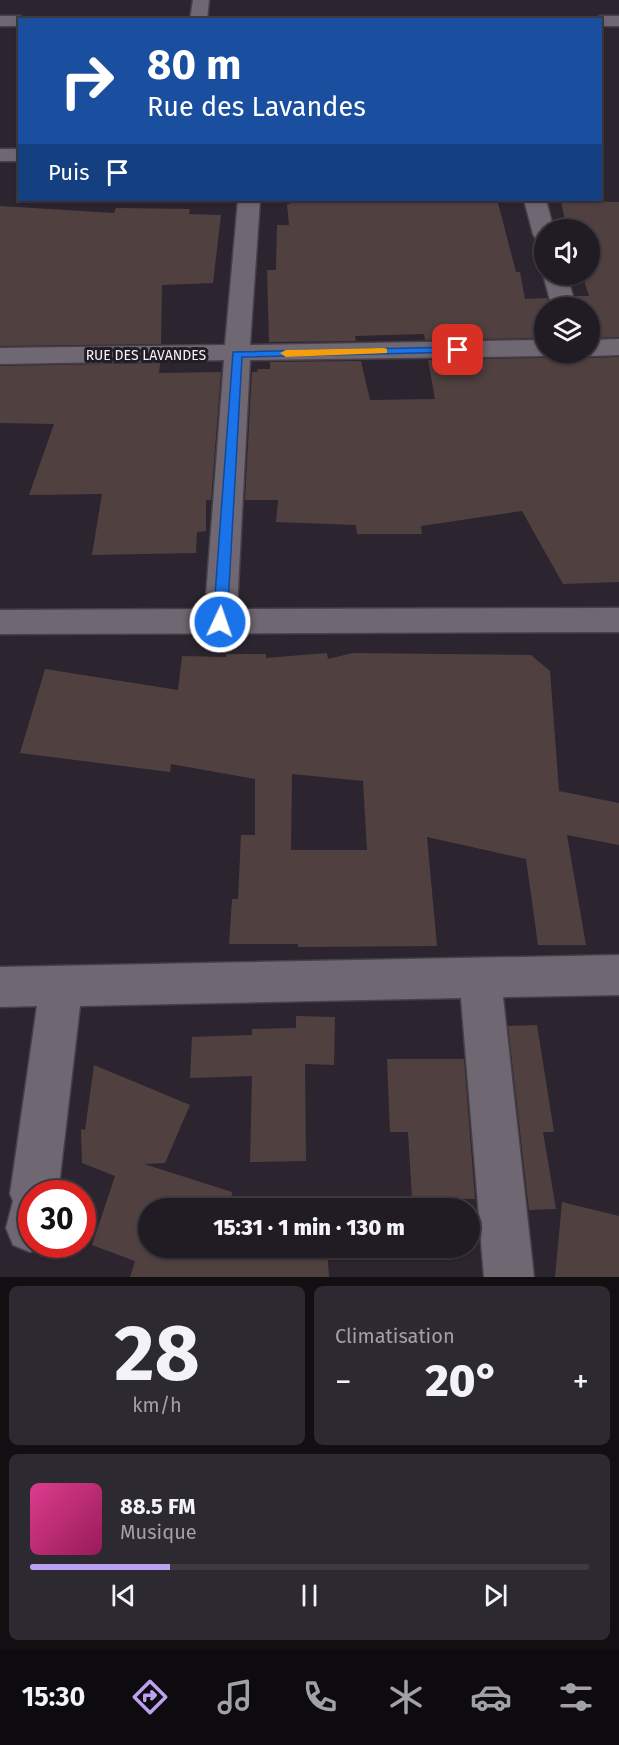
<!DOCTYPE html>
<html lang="fr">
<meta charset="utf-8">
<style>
body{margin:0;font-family:"Fira Sans",sans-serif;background:#2d2930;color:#f1f3f6;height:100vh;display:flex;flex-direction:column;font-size:22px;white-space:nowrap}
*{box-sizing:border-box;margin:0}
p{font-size:20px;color:#a2a1a6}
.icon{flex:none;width:33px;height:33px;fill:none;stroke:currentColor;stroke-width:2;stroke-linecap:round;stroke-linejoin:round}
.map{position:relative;height:1277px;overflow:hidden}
.details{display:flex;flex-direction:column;gap:9px;padding:9px;background:#120f13;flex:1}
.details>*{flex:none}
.guide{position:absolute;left:18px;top:18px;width:584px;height:183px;border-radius:0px;box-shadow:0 2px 4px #0004,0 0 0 2px #3e3a41;background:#1a4fa0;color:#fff;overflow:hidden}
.tools{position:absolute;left:534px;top:219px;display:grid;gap:12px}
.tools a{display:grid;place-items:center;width:66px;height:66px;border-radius:50%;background:#211c23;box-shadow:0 2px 4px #0004,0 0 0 2px #3e3a41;font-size:30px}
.speed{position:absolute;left:18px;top:1180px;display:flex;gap:12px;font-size:30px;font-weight:700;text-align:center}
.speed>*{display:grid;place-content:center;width:78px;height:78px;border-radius:50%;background:#211c23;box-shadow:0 2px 4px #0004,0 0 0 2px #3e3a41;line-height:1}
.speed .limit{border:9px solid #d22;background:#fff;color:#111}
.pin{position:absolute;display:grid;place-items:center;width:51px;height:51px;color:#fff;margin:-26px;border-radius:12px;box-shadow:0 3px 9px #0006}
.me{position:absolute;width:66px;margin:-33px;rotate:3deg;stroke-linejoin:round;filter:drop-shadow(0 0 4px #0008)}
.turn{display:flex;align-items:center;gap:21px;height:126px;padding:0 30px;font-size:27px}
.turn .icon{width:78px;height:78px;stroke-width:2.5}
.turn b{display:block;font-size:42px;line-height:51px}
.then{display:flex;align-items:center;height:57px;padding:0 30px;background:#0003;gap:12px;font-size:22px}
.big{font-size:45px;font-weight:800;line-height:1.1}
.details .card{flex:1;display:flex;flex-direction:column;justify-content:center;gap:9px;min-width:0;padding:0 21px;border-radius:9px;background:#2d2930}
.details .dial{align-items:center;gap:0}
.dial b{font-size:78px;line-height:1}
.song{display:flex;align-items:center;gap:18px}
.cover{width:72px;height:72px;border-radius:9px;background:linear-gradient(135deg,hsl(330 70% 55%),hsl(330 70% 35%))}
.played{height:6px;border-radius:3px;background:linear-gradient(90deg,#bca0f2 25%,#3e3a41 25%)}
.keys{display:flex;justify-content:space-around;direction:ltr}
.heat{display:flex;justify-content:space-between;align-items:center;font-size:33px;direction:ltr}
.details .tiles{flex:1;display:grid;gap:9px;grid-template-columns:1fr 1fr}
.card:last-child{grid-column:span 2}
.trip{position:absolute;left:138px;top:1198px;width:342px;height:60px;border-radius:30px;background:#211c23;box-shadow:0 2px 4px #0004,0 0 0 2px #3e3a41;font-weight:800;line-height:60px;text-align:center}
.dock{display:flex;height:96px;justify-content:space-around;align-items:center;background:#0d0b0e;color:#a2a1a6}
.dock .icon{width:42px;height:42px}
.dock .on{color:#bca0f2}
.dock b{font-size:27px;color:#f1f3f6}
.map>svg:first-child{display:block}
.building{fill:#504140;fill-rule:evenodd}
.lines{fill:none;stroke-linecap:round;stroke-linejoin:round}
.minor-casing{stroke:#464049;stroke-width:3}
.minor{fill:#6f6772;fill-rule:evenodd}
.route{fill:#1a73e8;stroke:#114b97;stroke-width:1.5}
.slow{fill:#f59e0b}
.labels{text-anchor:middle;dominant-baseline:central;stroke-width:6;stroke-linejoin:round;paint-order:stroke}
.far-street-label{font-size:14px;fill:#f6f2f9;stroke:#221c25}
</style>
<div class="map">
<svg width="619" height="1277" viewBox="0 0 619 1277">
<rect width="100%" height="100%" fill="#2c252f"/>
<g class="building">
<polygon points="290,200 409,200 410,203 498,203 516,272 520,272 525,299 547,298 550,308 544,308 544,338 425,340 424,334 355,336 356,341 269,342 267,270 276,270 277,225 289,225 287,204 290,204"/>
<polygon points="561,201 619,202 619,337 590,338 590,308 578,308 575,296 589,296 582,274 590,274 590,230 567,230"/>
<polygon points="0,206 114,213 116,208 190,209 189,214 221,215 213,283 162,285 161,344 0,346"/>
<polygon points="556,352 578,352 590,358 619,357 619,582 563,584 522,511 421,526 422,534 357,534 356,525 276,522 278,500 245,500 252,372 257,372 258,369 270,369 270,362 361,361 370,400 435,399 428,360 544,358"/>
<polygon points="160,363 159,373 221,372 211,500 206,500 206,531 197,532 196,553 92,555 102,494 29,495 54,424 0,423 0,366"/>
<path d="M327 653 328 659 353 653 531 655 550 671 559 791 619 803V845L567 835 586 945H538L526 859 427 837 437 946 298 947V944H229L232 899H238L241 835H255V779L171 764 170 772 20 753 45 669 178 690 182 656 226 657V654H266V658ZM292 774 363 781 367 850H291Z"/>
<polygon points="296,1016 335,1017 334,1065 305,1064 306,1161 250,1162 252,1076 190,1078 192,1037 252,1035 252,1029 296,1028"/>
<polygon points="537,1025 554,1132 543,1132 556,1209 529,1210 508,1026"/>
<polygon points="387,1059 464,1059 475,1199 412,1198 408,1132 390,1132"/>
<polygon points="94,1065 190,1105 165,1163 144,1164 232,1192 230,1209 148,1209 148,1248 327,1248 329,1277 130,1277 135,1261 92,1245 115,1176 82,1163 81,1129 85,1130"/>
<polygon points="562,1202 619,1216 619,1277 555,1277"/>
</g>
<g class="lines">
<g class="minor-casing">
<g id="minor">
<polygon points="193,0 209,0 207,20 190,20"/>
<polygon points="0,16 20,16 28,20 20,20 20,26 0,26"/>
<polygon points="600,16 619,16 619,26 600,26 600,20 592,20"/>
<rect x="0" y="149" width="20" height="12"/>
<polygon points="238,200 260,200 250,345 544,340 544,352 554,352 544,356 250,360 237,609 619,608 619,632 0,634 0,610 205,609 224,360 0,364 0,348 225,345"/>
<polygon points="524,200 546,200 554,230 544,230 544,241 536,239 533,234"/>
<polygon points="544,272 544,274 567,274 576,308 552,308 543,274"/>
<polygon points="619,339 619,355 590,356 580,352 590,352 590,340"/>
<polygon points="619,955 619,995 503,997 534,1277 484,1277 461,998 80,1006 58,1194 32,1194 32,1245 47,1245 30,1252 13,1245 6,1228 13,1201 10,1194 37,1006 0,1007 0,967"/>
</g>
</g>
<use href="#minor" class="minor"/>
</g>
<polygon class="route" points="458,347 462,348 462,352 242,357 227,622 225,626 215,626 213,622 233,352"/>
<polygon class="slow" points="384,348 387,349 387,353 286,357 280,353 286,350"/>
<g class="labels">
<g class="far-street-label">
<text x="146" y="355">RUE DES LAVANDES</text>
</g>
</g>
</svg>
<div class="tools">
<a><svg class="icon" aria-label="sound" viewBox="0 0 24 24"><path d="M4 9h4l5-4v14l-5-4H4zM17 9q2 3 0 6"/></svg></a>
<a><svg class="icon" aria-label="layers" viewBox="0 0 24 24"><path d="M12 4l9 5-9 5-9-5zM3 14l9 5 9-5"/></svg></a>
</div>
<div class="speed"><div class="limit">30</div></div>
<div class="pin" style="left:458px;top:350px;background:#d93025"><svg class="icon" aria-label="arrive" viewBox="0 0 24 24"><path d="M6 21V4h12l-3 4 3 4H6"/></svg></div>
<svg class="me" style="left:220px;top:622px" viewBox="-20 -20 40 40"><circle r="17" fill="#1a73e8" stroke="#fff" stroke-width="3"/><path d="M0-11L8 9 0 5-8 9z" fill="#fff"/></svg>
<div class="trip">15:31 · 1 min · 130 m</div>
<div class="guide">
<div class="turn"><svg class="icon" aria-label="right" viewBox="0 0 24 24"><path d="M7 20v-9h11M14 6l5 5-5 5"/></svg><div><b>80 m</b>Rue des Lavandes</div></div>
<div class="then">Puis<svg class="icon" aria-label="arrive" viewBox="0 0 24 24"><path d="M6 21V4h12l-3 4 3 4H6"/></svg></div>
</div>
</div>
<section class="details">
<div class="tiles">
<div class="card dial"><b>28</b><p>km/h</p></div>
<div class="card"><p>Climatisation</p>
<div class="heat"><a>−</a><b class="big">20°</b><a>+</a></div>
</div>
<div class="card">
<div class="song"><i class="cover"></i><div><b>88.5 FM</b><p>Musique</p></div></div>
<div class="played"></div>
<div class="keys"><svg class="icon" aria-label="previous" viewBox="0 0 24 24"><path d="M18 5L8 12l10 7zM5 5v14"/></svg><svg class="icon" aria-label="pause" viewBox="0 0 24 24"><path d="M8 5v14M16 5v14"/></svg><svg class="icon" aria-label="next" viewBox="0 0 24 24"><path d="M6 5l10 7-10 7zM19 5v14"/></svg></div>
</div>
</div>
</section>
<nav class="dock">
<b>15:30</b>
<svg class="icon on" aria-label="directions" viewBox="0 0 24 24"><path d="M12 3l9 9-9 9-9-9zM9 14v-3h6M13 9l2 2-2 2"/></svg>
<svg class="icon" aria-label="music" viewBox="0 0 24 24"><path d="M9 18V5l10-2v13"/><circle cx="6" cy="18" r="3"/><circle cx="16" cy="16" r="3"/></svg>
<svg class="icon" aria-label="phone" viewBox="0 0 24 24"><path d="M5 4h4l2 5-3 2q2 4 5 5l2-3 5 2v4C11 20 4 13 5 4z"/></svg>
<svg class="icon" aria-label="climate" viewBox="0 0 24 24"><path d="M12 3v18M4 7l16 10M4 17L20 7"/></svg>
<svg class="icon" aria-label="car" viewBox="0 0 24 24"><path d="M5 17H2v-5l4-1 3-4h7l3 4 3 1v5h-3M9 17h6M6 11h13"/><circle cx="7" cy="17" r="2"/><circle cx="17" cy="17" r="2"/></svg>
<svg class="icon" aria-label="filters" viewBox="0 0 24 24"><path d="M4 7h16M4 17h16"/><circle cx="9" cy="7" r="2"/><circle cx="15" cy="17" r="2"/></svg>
</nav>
